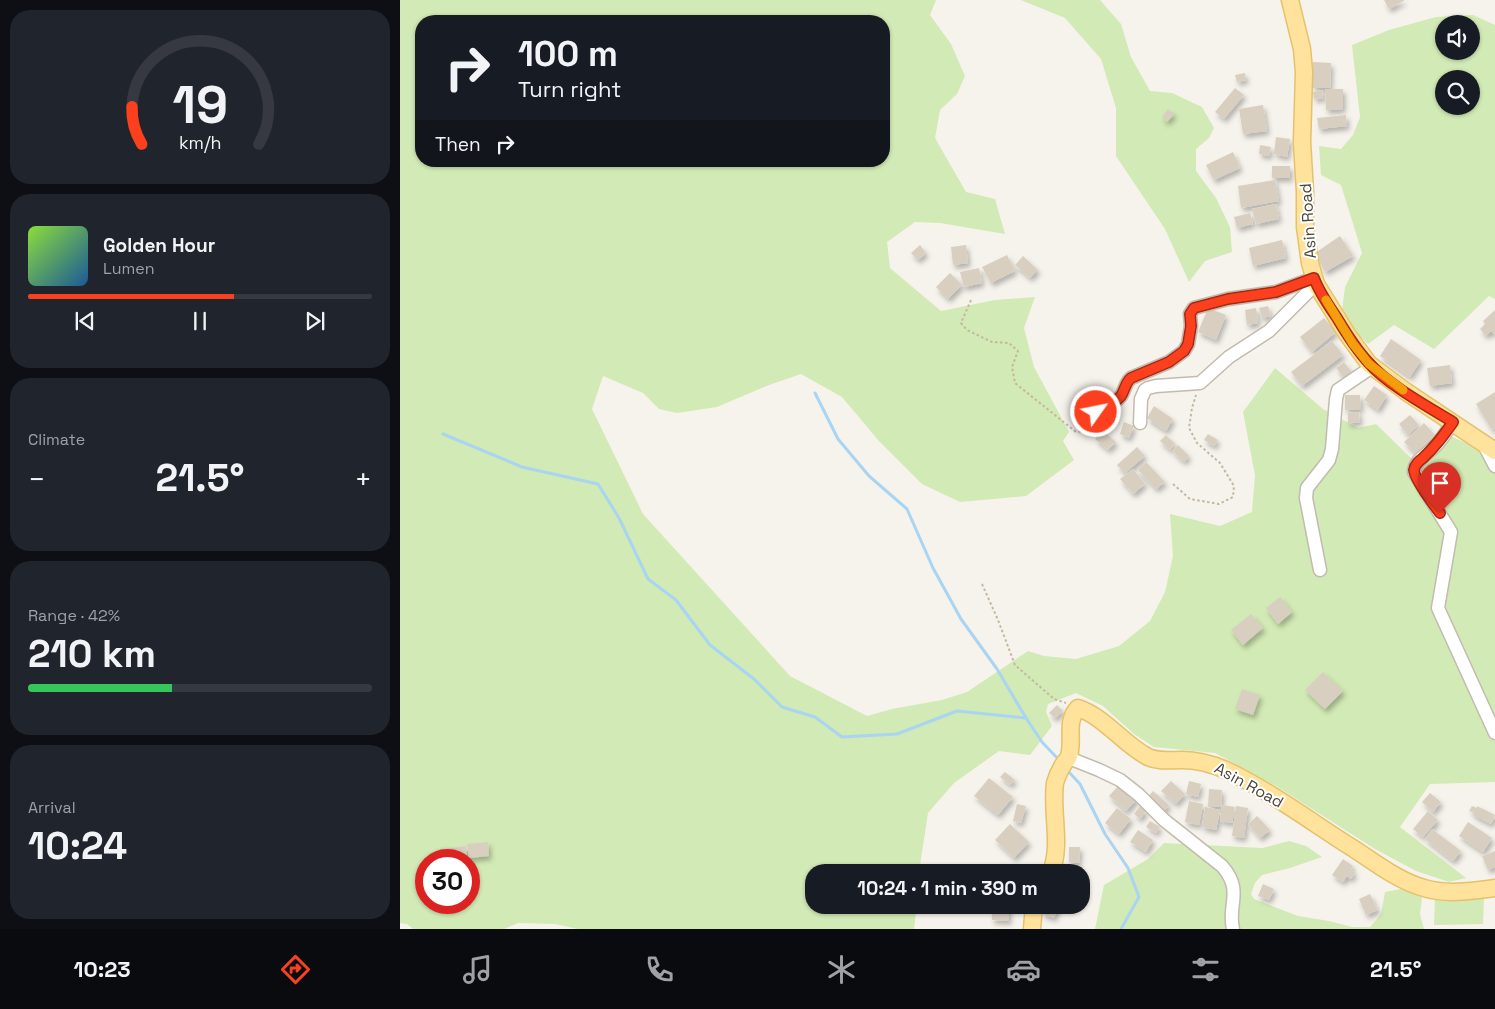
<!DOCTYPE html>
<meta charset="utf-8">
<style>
body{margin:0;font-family:"Space Grotesk",sans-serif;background:#20242c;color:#f1f3f6;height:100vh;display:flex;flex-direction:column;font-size:19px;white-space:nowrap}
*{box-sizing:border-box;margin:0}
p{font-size:16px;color:#9ea1a6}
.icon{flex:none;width:28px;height:28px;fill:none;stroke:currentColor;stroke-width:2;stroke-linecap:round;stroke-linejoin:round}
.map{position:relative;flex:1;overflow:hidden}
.panel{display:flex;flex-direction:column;gap:10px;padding:10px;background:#0d0f14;width:400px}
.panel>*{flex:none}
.hud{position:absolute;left:15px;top:15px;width:475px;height:152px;border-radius:20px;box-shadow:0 1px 4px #0004;background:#171b24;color:#f1f3f6;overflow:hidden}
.buttons{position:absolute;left:1035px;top:15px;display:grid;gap:10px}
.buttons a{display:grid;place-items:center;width:45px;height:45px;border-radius:50%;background:#171b24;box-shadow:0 1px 4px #0004;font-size:25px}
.speed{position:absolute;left:15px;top:849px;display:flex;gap:10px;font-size:25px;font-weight:700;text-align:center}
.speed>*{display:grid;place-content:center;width:65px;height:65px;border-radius:50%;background:#171b24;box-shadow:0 1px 4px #0004;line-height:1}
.speed .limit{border:8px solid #d22;background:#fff;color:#111}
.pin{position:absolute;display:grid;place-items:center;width:42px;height:42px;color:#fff;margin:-51px -21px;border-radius:50% 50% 50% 0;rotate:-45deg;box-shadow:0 0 5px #0007}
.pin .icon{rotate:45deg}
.me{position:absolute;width:55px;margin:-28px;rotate:57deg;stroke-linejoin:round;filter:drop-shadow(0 0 4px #0008)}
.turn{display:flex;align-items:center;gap:18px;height:105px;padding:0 20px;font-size:22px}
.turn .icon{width:65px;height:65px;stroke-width:2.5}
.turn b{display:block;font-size:35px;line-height:42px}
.then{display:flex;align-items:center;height:48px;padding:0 20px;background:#0003;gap:10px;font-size:19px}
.big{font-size:38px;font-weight:600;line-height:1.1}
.panel .widget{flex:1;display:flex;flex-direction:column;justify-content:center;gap:8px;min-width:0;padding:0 18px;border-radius:20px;background:#20242c}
.panel .dial{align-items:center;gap:0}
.dial svg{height:130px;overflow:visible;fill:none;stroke:#363941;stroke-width:7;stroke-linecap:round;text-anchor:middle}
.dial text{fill:#f1f3f6;stroke:none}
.song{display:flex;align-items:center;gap:15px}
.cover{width:60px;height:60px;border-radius:8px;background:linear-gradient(135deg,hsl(90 70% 55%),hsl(210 70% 35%))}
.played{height:5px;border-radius:2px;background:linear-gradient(90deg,#fc3f1d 60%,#363941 60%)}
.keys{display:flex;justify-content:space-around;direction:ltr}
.heat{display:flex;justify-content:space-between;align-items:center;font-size:28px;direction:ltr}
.charge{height:8px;border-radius:4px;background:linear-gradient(90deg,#34c759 42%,#363941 0)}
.trip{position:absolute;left:405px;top:864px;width:285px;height:50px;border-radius:20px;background:#171b24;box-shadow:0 1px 4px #0004;font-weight:600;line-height:50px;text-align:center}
.dock{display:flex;height:80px;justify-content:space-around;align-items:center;background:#090b0e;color:#9ea1a6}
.dock .icon{width:35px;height:35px}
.dock .on{color:#fc3f1d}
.dock b{font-size:22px;color:#f1f3f6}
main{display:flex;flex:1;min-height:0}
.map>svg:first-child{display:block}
.green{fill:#d2eab5;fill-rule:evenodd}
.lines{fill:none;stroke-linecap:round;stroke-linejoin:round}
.stream{stroke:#a9d4f2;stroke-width:3}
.building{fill:#d8cfc1;filter:url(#shadow)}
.minor-casing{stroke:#c2bbae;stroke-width:15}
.major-casing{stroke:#e6c16a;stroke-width:19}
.path{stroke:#c4b79f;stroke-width:2;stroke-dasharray:2.5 2.5;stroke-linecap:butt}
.minor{stroke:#fff;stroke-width:12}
.major{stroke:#ffe39c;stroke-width:16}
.route-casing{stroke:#a42913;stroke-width:12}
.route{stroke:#fc3f1d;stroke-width:9}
.slow{stroke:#f59e0b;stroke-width:9}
.labels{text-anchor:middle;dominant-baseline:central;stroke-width:4;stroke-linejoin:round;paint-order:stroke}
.street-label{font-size:16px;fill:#4b4439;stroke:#fff}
</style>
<main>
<section class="panel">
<div class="widget dial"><svg viewBox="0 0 100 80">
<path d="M14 69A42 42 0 1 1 86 69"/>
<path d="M14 69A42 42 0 0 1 8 46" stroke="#fc3f1d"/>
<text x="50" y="56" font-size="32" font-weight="700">19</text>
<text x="50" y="72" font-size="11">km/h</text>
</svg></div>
<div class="widget">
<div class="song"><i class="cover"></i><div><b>Golden Hour</b><p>Lumen</p></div></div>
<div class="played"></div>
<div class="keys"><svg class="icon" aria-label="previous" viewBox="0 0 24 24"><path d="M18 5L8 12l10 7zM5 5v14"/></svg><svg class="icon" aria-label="pause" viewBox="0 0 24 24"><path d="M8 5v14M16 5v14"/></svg><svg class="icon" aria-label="next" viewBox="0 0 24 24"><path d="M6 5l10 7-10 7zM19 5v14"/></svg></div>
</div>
<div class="widget"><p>Climate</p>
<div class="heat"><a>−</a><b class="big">21.5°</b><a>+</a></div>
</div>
<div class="widget"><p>Range · 42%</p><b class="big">210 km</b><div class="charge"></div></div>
<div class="widget"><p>Arrival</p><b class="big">10:24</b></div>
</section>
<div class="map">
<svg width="1095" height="929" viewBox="0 0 1095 929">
<defs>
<filter id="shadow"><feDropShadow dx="2.5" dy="4" stdDeviation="2.5" flood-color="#0004"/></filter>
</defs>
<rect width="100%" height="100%" fill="#f6f3ec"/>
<g class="green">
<path d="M0 0H536L530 15 551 44 565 76 557 94 540 110 535 138 566 192 595 199 605 234 540 223 515 222 487 242 490 268 541 311 595 300 635 297 624 328 634 367 669 432 663 441 674 460 626 496 560 502 522 484 478 440 442 397 401 374 369 385 317 407 277 413 259 409 243 393 203 376 192 409 243 514 390 676 467 716 492 709 542 700 567 692 628 651 644 656 676 659 719 646 750 621 765 592 773 556 770 514 820 526 852 512 855 475 843 412 875 368 923 409 958 428 976 424 1018 465 1044 433 1068 444 1095 463V782L1030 784 1000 827 1066 878 1049 882 1016 871 975 849 876 786 815 753 754 747 734 734 703 706 676 693 648 704 646 712 652 726 630 755 599 751 554 783 528 813 519 872H414V905H517L514 929H178L155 924 118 923 104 929H13L7 924 0 923ZM21 21H484V161H21ZM26 860H69V902H26Z"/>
<polygon points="621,0 700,0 721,24 731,57 750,91 772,93 802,107 814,128 809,138 796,149 796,171 816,198 830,227 832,252 805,261 789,282 765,229 716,156 716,108 701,59 665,18"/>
<path d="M1073 15 1095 25V299L1089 296 1034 349 994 325 968 344 957 333 942 311 945 287 962 253 941 185 921 175 919 146 941 149 953 135 960 117 952 45 989 30 1036 17ZM1044 24H1071V51H1044ZM1044 79H1071V106H1044Z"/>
<polygon points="889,841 906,846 922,857 890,868 862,875 855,883 851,894 854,899 898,916 929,921 952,927 970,927 981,914 985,892 1001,889 1022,898 1020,914 1024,929 695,929 704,885 748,859 764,843 862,848"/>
<polygon points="1084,896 1083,924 1034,925 1035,897"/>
</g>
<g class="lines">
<g class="stream">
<polyline points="415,393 438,439 469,476 507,509 533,568 561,619 597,669 626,718"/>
<polyline points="43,434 122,467 198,484 219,518 248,579 276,600 310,645 354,679 382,707 415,717 442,737 497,734 557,711 626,718 642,742 660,761"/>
<polyline points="667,770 680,784 705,834 728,868 739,897 721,929"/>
</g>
</g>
<g class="building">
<polygon points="984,0 1005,0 989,9"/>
<polygon points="913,62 931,63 930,88 913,88"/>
<polygon points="845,73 846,80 837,82 835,75"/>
<polygon points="835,88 844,95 824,119 815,112"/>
<polygon points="925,89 943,89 943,109 926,110"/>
<polygon points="922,90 923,98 914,99 913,92"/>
<polygon points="863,105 867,131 843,134 839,109"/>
<polygon points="768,109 774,114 767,122 762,117"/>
<polygon points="946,115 947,126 919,129 917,118"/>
<polygon points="876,137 890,139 887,157 874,154"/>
<polygon points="860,145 871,147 869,156 859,154"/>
<polygon points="833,152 840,168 814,180 806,165"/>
<rect x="872" y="166" width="18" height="12"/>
<polygon points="875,180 879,201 841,208 838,186"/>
<polygon points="876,204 879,219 856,224 852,209"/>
<polygon points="850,213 853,224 837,228 834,217"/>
<polygon points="940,236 953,256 925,272 915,253"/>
<polygon points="882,240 886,258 853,266 849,248"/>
<polygon points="520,245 526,253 518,260 511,253"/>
<polygon points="566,245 568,263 553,265 551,247"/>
<polygon points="607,255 615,271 591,283 582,267"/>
<polygon points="623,256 638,270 630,278 615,265"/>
<polygon points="579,268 582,283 564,287 560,272"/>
<polygon points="550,273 562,285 548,299 536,287"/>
<polygon points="868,306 871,316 862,318 859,308"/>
<polygon points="808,308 826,315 816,340 798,332"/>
<polygon points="856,308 858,323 847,325 845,310"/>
<polygon points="1095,310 1095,335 1091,331 1086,336 1080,329 1085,324 1083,321"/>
<polygon points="924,318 936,332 912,352 900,337"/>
<polygon points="991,339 1021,360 1010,377 980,356"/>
<polygon points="932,341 943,355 902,386 891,372"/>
<polygon points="944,362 954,375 947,381 936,368"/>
<polygon points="1050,365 1052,383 1030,386 1027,368"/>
<polygon points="974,386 987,395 978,410 964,400"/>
<polygon points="1095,392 1095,428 1092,430 1076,404"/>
<polygon points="945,395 960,395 961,409 945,410"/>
<polygon points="754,406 773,419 766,431 747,418"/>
<polygon points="959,412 960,422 948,423 948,413"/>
<polygon points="1010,415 1019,425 1008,435 999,424"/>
<polygon points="724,422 734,426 729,438 720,434"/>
<polygon points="1024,423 1035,435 1016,454 1004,442"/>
<polygon points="703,431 716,442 708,450 695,439"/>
<polygon points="808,434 818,440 814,446 804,440"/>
<polygon points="766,435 775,444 770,450 760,441"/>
<polygon points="778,445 789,456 784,462 772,451"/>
<polygon points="737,447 745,456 725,473 717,465"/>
<polygon points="746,462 765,482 756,489 738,470"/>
<polygon points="733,469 745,484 733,494 720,479"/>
<polygon points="880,597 892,612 878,624 866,608"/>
<polygon points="851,614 863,628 843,645 831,630"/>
<polygon points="923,672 943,691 925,709 905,690"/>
<polygon points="842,689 860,695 853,715 835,709"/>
<polygon points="657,705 663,711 655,718 649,713"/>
<polygon points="605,772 615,780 610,785 600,777"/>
<polygon points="589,778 613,797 598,815 574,796"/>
<polygon points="771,781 785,794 776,804 761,791"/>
<polygon points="789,781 801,784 798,797 786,794"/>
<polygon points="720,784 737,799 726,811 709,796"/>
<polygon points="809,789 822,790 821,807 808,807"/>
<polygon points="753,791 769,805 763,812 747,798"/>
<polygon points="1030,793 1041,802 1033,812 1022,802"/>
<polygon points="789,801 803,804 799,825 785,822"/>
<polygon points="617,804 626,806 621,823 613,821"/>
<polygon points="822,805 835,807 832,823 820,821"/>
<polygon points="740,806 746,811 740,819 734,814"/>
<polygon points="836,806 848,808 844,838 832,836"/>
<polygon points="1072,806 1077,808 1077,806 1095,815 1091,824 1073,815 1074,813 1069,811"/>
<polygon points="805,807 820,810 816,830 802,827"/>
<polygon points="717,808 731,819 719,834 705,823"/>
<polygon points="1028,811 1038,820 1023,837 1013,829"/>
<polygon points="857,816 870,830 860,838 848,824"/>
<polygon points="750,821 760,827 756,833 746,827"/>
<polygon points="1068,822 1092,838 1083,852 1059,836"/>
<polygon points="610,824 629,842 614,858 595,840"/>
<polygon points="1032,829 1061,851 1053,861 1025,839"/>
<polygon points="738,830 753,840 746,852 730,842"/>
<polygon points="88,842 89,856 69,858 67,844"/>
<polygon points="66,846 67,858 44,860 43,849"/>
<polygon points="669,847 680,847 679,863 669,862"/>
<polygon points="1095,851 1095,867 1088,870 1082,856"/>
<polygon points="943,859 953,866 951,870 955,873 951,879 947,876 943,882 932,875"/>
<polygon points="863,884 874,889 869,900 858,896"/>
<polygon points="970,894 978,910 966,915 959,899"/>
<polygon points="592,905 609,905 609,921 592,920"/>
<polygon points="646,905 659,905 654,918 642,914"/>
</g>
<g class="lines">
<g class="minor-casing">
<g id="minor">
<path d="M696 412C704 408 715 403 721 396 725 390 725 383 731 378L769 362 784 351 788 344 791 326 790 314 794 308 828 299 876 292 914 278"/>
<path d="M1053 422C1048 429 1044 436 1039 442 1032 452 1014 459 1014 472L1051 532 1038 608 1095 733"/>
<polyline points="740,423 741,399 745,390 748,388 756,386 800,383 829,357 869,331 916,284"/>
<polyline points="1083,443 1095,466"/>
<polyline points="920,570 906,498 907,488 929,460 932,449 936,399 938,390 972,367"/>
<path d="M669 758 699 770 720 780 739 795 764 820 822 866C844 891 827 905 833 929"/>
</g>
</g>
<g class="major-casing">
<g id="major">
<polyline points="890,0 902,49 904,72 902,142 905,192 905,227 910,263 916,284 947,334 969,364 1005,391 1095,451"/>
<path d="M651 872C662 845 651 812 655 783 657 776 660 769 665 762 667 760 668 759 669 756 674 740 665 722 678 708 705 717 723 744 748 757 759 762 771 760 782 760 797 760 812 764 826 770 870 791 910 821 951 847 973 861 998 881 1024 888 1047 895 1072 891 1095 888"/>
<polyline points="632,929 634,905"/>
</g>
</g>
<g class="path">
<polyline points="571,300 561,323 567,330 592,342 609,343 618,351 612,367 615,383 676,432 686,431 694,423"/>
<polyline points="773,484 790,499 819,504 833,497 834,486 820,463 797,443 789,428 792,408 796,395"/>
<polyline points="582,584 598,620 615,665 654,699 666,703"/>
</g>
<use href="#minor" class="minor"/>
<use href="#major" class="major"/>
</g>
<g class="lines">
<g class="route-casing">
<path id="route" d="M696 412C704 408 715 403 721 396 725 390 725 383 731 378L769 362 784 351 788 344 791 326 790 314 794 308 828 299 876 292 914 278C919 292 929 306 937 318 946 333 956 349 968 362 988 385 1027 406 1053 422 1043 436 1036 446 1023 458 1019 461 1015 464 1014 470 1014 478 1034 505 1040 513"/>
</g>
<use href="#route" class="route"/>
<polyline class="slow" points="926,300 953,344 969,364 1003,390"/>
</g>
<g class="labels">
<g class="street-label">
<text transform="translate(908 221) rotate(-94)">Asin Road</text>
<text transform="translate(849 785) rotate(29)">Asin Road</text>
</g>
</g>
</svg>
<div class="buttons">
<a><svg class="icon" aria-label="sound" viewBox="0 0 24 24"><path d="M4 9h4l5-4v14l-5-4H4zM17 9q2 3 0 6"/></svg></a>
<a><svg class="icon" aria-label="search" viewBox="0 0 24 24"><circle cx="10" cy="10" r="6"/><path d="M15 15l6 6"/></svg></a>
</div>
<div class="speed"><div class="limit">30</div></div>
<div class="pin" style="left:1040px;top:513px;background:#d93025"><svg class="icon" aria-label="arrive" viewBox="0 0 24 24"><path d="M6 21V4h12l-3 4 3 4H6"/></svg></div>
<svg class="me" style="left:696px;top:412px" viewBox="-20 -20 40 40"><circle r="17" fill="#fc3f1d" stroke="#fff" stroke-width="3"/><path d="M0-11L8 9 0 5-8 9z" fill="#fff"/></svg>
<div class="trip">10:24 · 1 min · 390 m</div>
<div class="hud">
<div class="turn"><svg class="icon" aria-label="right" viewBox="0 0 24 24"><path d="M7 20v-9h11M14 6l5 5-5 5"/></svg><div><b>100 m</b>Turn right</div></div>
<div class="then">Then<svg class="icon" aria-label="right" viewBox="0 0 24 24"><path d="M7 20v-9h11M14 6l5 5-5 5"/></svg></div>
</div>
</div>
</main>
<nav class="dock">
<b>10:23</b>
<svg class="icon on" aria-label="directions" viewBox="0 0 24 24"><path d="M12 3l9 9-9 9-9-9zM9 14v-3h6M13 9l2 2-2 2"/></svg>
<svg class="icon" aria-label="music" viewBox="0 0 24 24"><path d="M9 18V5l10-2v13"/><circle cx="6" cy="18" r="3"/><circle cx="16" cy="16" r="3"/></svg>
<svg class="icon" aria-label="phone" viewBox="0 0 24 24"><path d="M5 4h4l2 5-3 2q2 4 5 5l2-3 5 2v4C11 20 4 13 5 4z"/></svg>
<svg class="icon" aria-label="climate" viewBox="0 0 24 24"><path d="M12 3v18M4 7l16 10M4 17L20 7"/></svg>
<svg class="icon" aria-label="car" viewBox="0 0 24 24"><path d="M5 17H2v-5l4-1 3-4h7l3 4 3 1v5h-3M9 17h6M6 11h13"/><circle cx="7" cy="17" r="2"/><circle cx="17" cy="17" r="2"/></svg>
<svg class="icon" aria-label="filters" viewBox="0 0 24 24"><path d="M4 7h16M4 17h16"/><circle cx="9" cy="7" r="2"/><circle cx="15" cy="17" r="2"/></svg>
<b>21.5°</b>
</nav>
